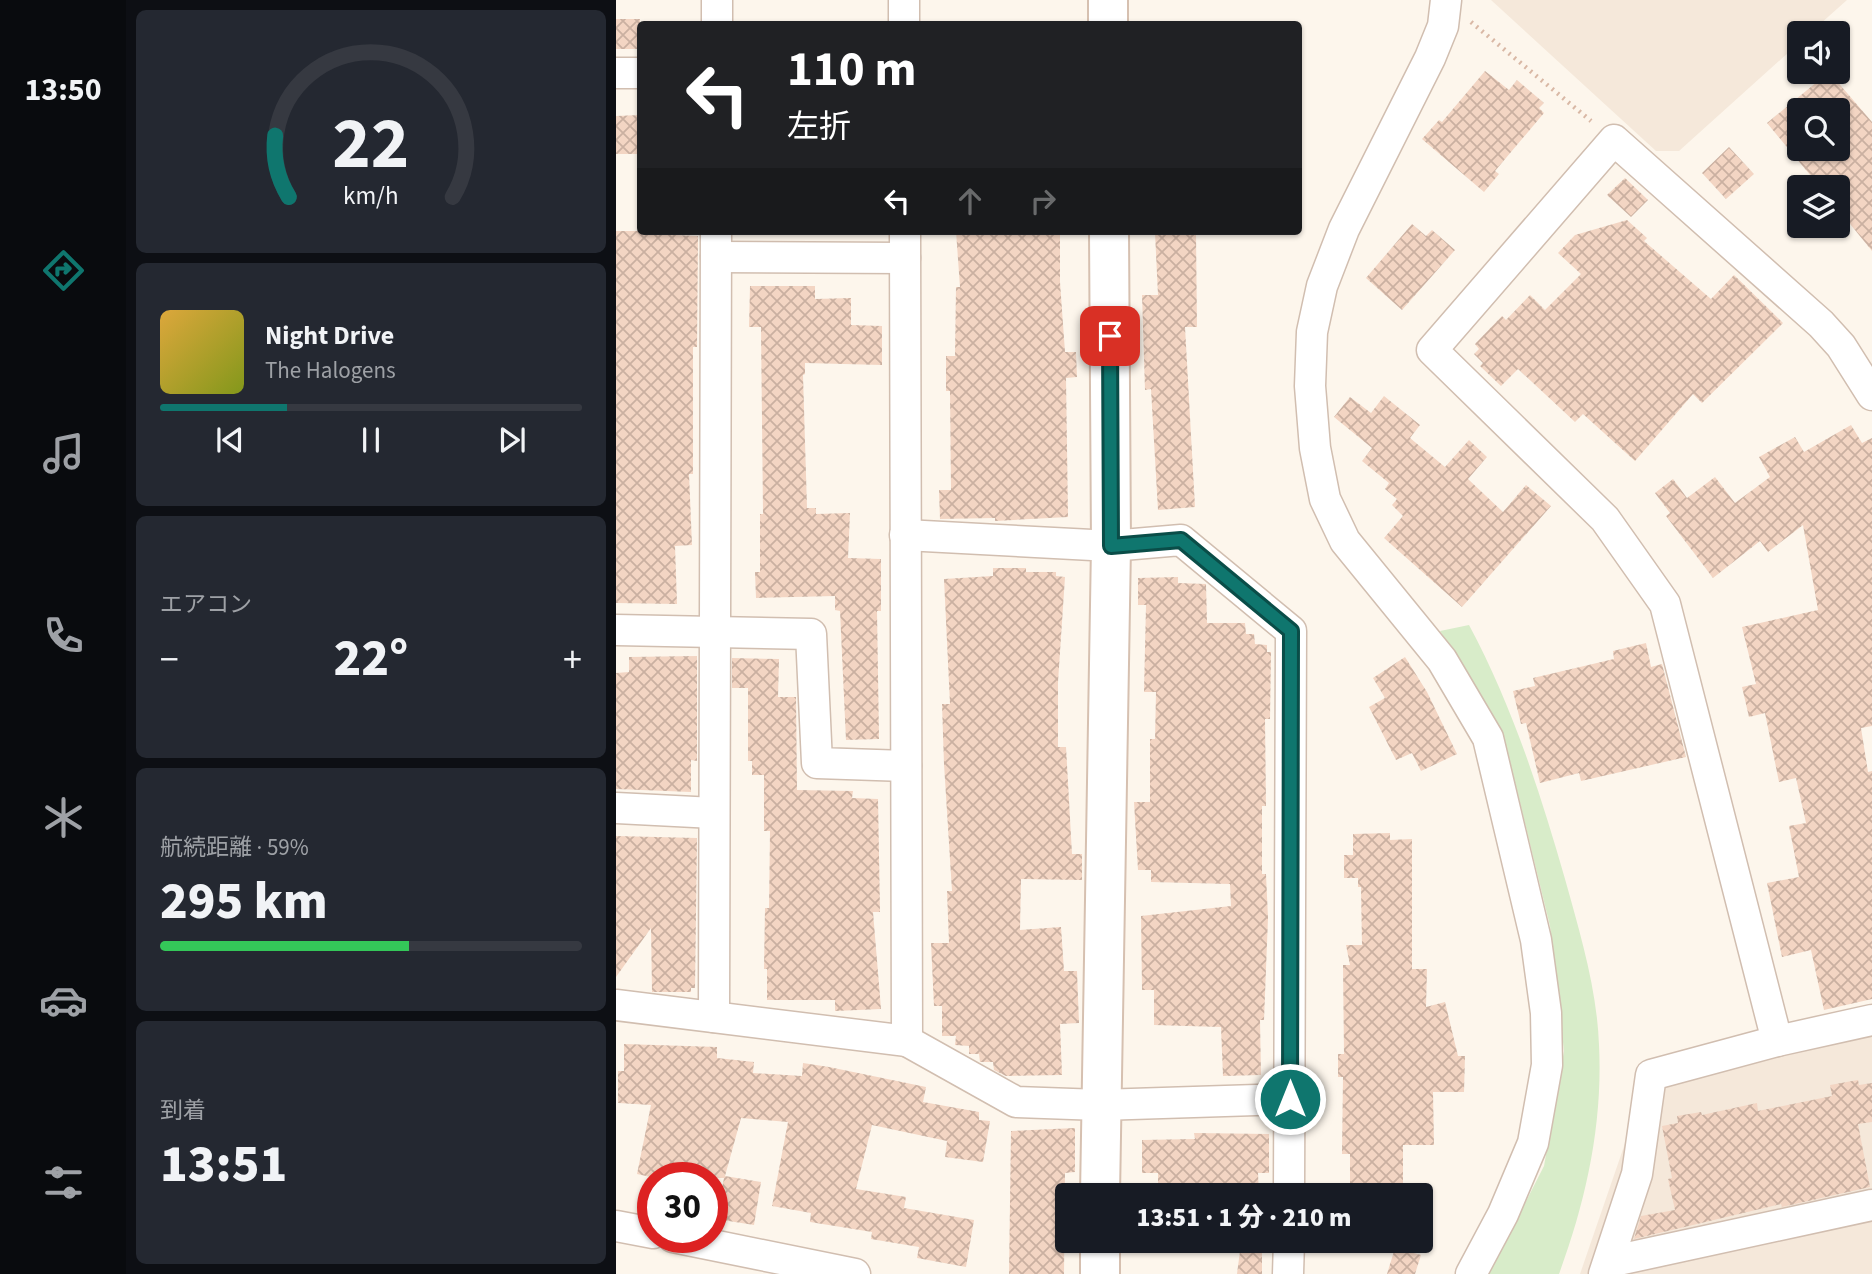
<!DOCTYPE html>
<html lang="ja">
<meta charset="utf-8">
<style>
body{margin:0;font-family:"Source Sans 3","Noto Sans JP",sans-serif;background:#242831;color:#f1f3f6;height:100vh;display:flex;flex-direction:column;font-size:26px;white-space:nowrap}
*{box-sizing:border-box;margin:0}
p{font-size:23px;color:#9ea1a6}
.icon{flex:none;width:38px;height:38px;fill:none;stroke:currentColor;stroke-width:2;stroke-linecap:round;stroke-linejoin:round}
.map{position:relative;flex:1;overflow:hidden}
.details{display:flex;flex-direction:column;gap:10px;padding:10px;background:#0d0f14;width:490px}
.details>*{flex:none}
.top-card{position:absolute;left:21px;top:21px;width:665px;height:214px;border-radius:7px;box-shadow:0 2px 5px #0004;background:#202124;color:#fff;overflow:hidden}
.tools{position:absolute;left:1171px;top:21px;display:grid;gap:14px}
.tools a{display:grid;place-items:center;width:63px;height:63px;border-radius:7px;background:#171b24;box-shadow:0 2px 5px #0004;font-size:35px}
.speed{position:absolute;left:21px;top:1162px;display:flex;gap:14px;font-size:35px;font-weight:700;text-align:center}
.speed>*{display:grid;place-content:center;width:91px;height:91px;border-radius:50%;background:#171b24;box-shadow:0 2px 5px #0004;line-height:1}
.speed .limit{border:10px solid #d22;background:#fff;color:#111}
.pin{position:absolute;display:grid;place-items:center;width:60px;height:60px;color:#fff;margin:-30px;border-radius:14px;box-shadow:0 4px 10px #0006}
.me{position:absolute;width:77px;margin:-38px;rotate:0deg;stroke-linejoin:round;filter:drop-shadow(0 0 5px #0008)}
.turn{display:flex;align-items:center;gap:24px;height:147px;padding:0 35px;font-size:32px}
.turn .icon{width:91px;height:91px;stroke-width:2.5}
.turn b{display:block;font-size:49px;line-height:60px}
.lanes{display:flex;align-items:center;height:66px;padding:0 35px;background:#0003;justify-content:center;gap:35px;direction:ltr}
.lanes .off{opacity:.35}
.big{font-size:52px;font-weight:800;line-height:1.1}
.details .card{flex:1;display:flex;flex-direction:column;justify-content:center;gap:10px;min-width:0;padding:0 24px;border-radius:10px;background:#242831}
.details .dial{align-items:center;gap:0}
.dial svg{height:182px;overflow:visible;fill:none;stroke:#363941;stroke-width:7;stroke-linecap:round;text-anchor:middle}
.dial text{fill:#f1f3f6;stroke:none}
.song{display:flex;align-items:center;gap:21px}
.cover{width:84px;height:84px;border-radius:10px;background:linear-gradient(135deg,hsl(40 70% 55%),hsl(70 70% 35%))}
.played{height:7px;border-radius:4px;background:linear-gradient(90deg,#0f766e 30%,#363941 30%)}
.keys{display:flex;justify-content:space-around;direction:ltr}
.heat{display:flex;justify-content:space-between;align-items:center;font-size:38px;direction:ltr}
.charge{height:10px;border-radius:5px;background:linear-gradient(90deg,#34c759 59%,#363941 0)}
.trip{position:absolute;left:439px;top:1183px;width:378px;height:70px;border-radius:7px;background:#171b24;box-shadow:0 2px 5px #0004;font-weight:800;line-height:70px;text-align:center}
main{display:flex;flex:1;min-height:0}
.tab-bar{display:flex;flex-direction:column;width:126px;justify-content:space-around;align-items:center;background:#090b0e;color:#9ea1a6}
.tab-bar .icon{width:49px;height:49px}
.tab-bar .selected{color:#0f766e}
.tab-bar b{font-size:32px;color:#f1f3f6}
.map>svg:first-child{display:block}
.residential{fill:#f5e8da}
.green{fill:#d8ecc9}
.building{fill:url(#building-cross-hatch);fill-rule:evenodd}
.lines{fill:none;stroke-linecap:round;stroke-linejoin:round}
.street-casing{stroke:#d1beb0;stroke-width:33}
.secondary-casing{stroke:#d6c0b0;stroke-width:42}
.path{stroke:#d9b8a5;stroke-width:4.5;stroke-dasharray:2 5;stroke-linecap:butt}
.street{stroke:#fff;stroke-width:30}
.secondary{stroke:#fff;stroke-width:38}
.route-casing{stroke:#0a4d48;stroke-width:18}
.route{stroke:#0f766e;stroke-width:12}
</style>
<main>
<nav class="tab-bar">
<b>13:50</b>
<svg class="icon selected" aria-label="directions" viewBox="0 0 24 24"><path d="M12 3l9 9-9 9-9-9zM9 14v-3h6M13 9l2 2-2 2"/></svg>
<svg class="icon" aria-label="music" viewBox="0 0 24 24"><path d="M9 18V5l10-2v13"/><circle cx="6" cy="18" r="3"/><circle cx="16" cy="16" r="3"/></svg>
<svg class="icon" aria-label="phone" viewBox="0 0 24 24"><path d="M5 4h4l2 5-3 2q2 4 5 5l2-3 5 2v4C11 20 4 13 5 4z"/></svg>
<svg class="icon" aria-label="climate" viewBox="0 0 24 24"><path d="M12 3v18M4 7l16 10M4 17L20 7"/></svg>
<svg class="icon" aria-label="car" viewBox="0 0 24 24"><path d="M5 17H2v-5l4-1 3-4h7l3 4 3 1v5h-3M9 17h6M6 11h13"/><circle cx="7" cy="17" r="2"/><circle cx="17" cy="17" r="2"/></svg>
<svg class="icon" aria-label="filters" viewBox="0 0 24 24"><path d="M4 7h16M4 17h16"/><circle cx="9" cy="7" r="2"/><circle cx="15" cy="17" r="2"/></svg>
</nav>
<section class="details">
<div class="card dial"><svg viewBox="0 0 100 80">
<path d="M14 69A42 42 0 1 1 86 69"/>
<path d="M14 69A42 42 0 0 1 8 42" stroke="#0f766e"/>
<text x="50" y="56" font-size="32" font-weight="700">22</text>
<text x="50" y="72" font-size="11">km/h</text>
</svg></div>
<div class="card">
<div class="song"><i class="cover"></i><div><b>Night Drive</b><p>The Halogens</p></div></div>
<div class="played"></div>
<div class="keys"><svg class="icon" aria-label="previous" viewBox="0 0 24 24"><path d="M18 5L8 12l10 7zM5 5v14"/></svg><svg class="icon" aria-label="pause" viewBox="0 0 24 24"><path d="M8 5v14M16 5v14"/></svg><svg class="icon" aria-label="next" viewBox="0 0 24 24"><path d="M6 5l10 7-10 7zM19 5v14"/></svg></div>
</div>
<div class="card"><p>エアコン</p>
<div class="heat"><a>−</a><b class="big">22°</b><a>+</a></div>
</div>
<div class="card"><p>航続距離 · 59%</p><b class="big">295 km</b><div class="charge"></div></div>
<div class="card"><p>到着</p><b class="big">13:51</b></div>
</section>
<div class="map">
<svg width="1256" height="1274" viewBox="0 0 1256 1274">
<defs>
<pattern id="building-cross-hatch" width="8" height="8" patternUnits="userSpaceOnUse" patternTransform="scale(1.75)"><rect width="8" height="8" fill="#f3d5c3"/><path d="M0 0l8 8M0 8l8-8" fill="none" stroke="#cab0a1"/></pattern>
</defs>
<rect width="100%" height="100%" fill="#fdf6ec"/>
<g class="residential">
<polygon points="875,0 1231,0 1194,33 1183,33 1183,43 1063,151 1040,151"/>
<polygon points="1256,1013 1256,1274 964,1274 1037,1062"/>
</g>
<path class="green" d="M853 625C896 705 924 792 949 879 964 933 981 989 983 1045 987 1124 970 1201 943 1274H873L928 1166 948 1051 934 926 887 733 824 631Z"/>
<g class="building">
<rect x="0" y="19" width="24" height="30"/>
<polygon points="869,71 893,90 901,80 928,103 923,108 928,113 879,171 883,174 868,192 806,139 823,120 826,122"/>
<path d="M1213 72 1256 122V251L1222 209V187H1204L1151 123ZM1183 110H1222V149H1183Z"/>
<polygon points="24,115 24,154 0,154 0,116"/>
<polygon points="1113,147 1138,174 1110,199 1086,173"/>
<polygon points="1009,178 1032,200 1015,217 991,195"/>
<polygon points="1011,220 1031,238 1028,241 1095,299 1118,275 1167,323 1086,403 1077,394 1019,461 967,414 959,422 902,369 885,386 864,366 867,363 858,354 863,349 859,344 886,316 890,320 914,295 929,310 965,274 942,253 959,235"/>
<polygon points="796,224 810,236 816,230 839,250 786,310 750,278"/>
<polygon points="0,231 58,231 58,235 82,236 81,347 77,347 77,474 73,474 76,545 59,546 61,604 0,603"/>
<polygon points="340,231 444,231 444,282 449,352 460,352 461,377 450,378 452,517 379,521 379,518 324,519 323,490 335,490 334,391 330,391 330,356 339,356 340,287 344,287"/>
<polygon points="580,232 581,327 569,327 579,507 542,510 535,389 529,390 526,295 542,295 539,233"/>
<polygon points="134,286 199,286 199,299 235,298 235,325 266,326 266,365 189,363 189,374 187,375 191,508 200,508 200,514 234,513 232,558 265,559 265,611 261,611 263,739 230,740 224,611 219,610 219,596 140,598 139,572 144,572 144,514 147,514 145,327 133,327"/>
<polygon points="768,396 804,425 794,438 829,467 853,440 871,457 852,479 887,512 910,485 935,506 846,607 768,538 787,516 776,505 781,499 769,489 773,483 746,461 756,448 718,417 734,397 755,413"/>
<polygon points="1235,425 1246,443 1256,438 1256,726 1245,728 1252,772 1256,771 1256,999 1208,1010 1195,950 1166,957 1151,883 1183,877 1173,826 1190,823 1180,778 1163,782 1149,713 1133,717 1126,687 1140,684 1126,627 1202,610 1187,525 1152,552 1144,541 1097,578 1050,516 1054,513 1039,493 1057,479 1071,498 1099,477 1119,503 1154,477 1143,457 1179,437 1188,452"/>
<polygon points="377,568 410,568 410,572 440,572 440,576 449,577 442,682 442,747 450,747 456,854 466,854 466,880 405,879 404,930 445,927 448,971 461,971 463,1023 444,1024 446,1075 390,1076 378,1070 377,1062 364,1062 363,1054 353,1054 353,1046 339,1045 340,1036 326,1036 326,1006 318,1006 315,943 333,943 331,891 336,891 328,764 326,704 334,704 328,579 377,576"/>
<polygon points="562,577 562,583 590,584 591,623 629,623 630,634 638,634 639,644 651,645 651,652 655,652 654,719 649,719 650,806 646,806 646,874 650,874 652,918 648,1020 644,1020 645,1075 607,1076 605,1027 538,1025 538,990 526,990 525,916 615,906 614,884 535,882 535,870 522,870 518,802 534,802 534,739 539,739 540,692 528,692 530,605 522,605 522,578"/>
<polygon points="1030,643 1035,667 1046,664 1070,757 965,781 963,773 924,783 910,723 905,724 897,691 919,686 917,678 998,659 997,651"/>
<polygon points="81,656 81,761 75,760 75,792 0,789 0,673 13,672 13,657"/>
<polygon points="789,657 811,692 841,754 805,771 796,753 780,760 753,707 769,698 757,678"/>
<polygon points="116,658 163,659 162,697 180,697 181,790 237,791 236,798 262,799 264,912 257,912 265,1009 219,1011 219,1000 151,1000 151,969 148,969 149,908 153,908 154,831 148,831 148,775 136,775 136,761 132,761 132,688 116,688"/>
<polygon points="774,833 774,840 796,839 796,969 811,969 810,1007 829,1002 842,1056 849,1056 848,1092 817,1092 818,1145 787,1145 787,1195 734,1195 734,1154 726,1154 727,1077 722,1077 722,1054 728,1054 727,965 734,965 730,945 746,945 745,887 742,887 742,878 728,878 728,855 737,855 737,834"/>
<polygon points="0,836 81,838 79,988 75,988 75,992 36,992 35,928 0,977"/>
<polygon points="8,1044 101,1047 101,1058 138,1062 137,1073 186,1076 187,1063 213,1067 310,1087 307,1102 363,1112 363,1120 374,1121 367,1162 329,1157 331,1141 256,1125 240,1189 290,1197 288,1208 358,1220 350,1267 301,1258 303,1247 255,1239 256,1232 194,1222 195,1213 156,1206 172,1122 125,1118 109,1176 145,1182 138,1225 100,1219 108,1178 39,1178 21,1174 35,1105 2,1103 2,1071 8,1071"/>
<polygon points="1242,1080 1243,1085 1256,1083 1256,1122 1242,1124 1254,1187 1166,1207 1165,1204 1018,1239 1025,1216 1059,1210 1052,1179 1056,1178 1046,1126 1062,1123 1061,1116 1085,1112 1086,1115 1141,1103 1142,1111 1216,1096 1214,1085"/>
<polygon points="459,1128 459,1172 449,1173 448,1274 393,1274 395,1131"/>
<polygon points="578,1133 653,1134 653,1173 642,1173 643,1195 542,1195 542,1173 526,1173 526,1140 579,1139"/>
<polygon points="779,1248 805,1255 799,1274 771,1274"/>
<polygon points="624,1251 646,1251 646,1274 621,1274"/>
</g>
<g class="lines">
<g class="street-casing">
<g id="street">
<polyline points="288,0 288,24"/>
<polyline points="830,0 827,26 814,58 728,229 706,286 696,332 694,386 699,448 709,499 729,541 826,660 872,738 920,940 930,1013 931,1065 917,1143 887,1214 855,1274"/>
<polyline points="101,24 101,0"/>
<polyline points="0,73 24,73"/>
<polyline points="289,231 291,1041 400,1102 484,1105 674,1099"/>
<polyline points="100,257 289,258"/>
<polyline points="289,535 495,546 565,540 675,631 673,1195"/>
<polyline points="0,630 195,634 201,763 290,766"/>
<polyline points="0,808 98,813"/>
<polyline points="0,1005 291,1041"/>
<polyline points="98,1017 100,231"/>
<polyline points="1161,1041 1049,604 989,519 816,350 998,140 1205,324 1225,346 1256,395"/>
<polyline points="0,1226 37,1233"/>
<polyline points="57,1237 239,1274"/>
<polyline points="993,1262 1256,1205"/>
<polyline points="672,1274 673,1241"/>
<polyline points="988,1274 1021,1174 1035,1075 1161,1041 1256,1020"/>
</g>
</g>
<g class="secondary-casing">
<g id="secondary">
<polyline points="492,0 492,24"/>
<polyline points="484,1195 495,546 493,231"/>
<polyline points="484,1241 484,1274"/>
</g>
</g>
<polyline class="path" points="855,22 975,121"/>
<use href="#street" class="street"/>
<use href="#secondary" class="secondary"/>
</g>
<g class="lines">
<g class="route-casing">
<polyline id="route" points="494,336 495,546 565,540 675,631 674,1099"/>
</g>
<use href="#route" class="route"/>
</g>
</svg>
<div class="tools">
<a><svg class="icon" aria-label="sound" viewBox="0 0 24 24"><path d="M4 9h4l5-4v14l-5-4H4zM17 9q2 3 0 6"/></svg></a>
<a><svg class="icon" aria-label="search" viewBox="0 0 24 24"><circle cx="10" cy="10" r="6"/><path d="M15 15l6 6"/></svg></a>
<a><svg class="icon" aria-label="layers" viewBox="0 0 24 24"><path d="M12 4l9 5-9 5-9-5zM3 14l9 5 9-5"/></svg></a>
</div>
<div class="speed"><div class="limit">30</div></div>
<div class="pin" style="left:494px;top:336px;background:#d93025"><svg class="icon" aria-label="arrive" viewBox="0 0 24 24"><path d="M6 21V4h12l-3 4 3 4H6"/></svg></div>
<svg class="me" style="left:674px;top:1099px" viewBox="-20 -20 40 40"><circle r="17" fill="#0f766e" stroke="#fff" stroke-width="3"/><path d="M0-11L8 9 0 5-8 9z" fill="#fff"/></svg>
<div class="trip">13:51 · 1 分 · 210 m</div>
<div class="top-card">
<div class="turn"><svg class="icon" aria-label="left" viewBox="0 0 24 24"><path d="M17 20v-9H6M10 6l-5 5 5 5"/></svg><div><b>110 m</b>左折</div></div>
<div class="lanes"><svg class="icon" aria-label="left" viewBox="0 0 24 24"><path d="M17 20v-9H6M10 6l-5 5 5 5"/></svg><svg class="icon off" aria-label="ahead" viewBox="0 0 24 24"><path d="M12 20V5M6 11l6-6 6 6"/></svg><svg class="icon off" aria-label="right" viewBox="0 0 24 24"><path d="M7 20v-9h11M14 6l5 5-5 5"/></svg></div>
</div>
</div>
</main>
